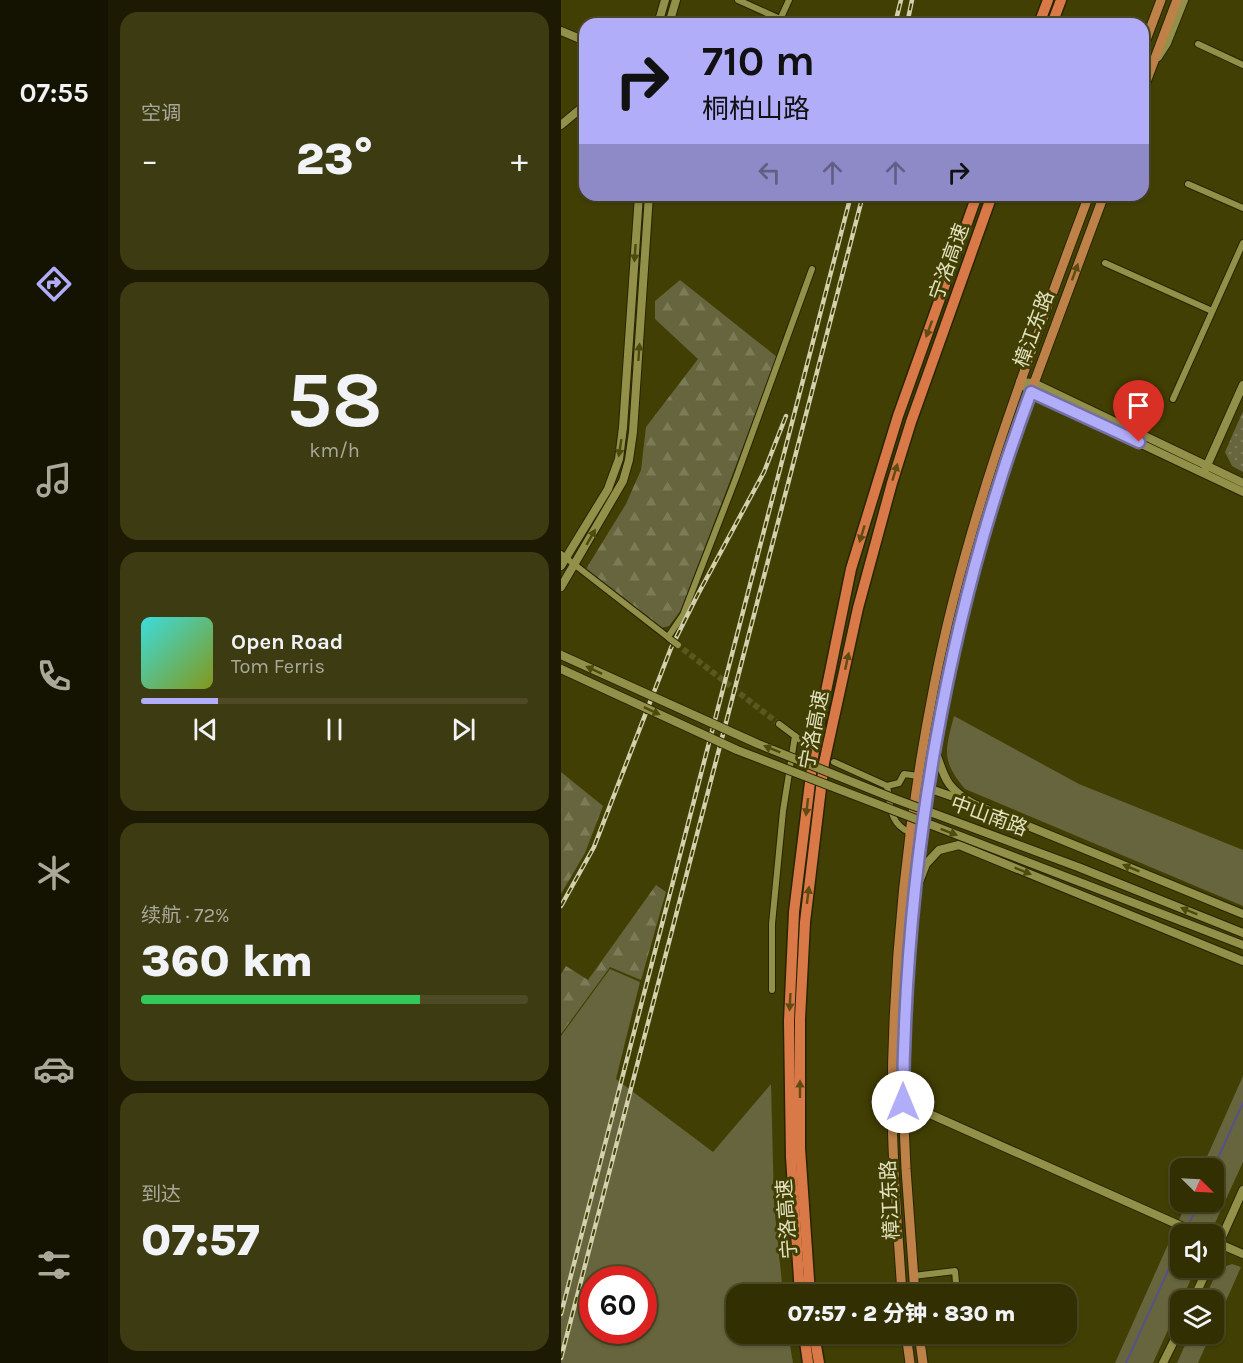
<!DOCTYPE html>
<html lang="zh">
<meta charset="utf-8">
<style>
body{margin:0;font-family:Karla,"Noto Sans SC",sans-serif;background:#3d3b12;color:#f1f3f6;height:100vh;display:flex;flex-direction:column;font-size:22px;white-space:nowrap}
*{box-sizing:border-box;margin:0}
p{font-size:20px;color:#a8a99a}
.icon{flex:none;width:33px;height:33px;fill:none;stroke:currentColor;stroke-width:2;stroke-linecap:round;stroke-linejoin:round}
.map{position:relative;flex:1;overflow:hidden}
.drawer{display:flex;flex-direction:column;gap:12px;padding:12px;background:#1c1a02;width:453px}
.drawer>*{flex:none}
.top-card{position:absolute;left:18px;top:18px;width:570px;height:183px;border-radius:18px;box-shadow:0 2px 4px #0004,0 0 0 2px #4d4a25;background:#b2adf9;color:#111;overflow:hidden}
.needle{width:39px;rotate:114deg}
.buttons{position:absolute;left:609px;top:1158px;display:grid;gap:12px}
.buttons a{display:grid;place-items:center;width:54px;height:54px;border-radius:12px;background:#322f03;box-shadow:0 2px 4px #0004,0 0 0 2px #4d4a25;font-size:30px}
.speed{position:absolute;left:18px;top:1266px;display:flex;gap:12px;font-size:30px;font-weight:700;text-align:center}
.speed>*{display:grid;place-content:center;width:78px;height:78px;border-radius:50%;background:#322f03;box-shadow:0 2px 4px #0004,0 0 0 2px #4d4a25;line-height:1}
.speed .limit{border:9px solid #d22;background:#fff;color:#111}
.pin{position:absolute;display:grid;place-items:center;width:51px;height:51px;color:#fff;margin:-62px -26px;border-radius:50% 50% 50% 0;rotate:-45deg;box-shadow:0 0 6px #0007}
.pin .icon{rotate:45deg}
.me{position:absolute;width:66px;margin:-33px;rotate:0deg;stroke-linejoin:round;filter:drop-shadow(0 0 4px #0008)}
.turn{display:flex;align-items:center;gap:21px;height:126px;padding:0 24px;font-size:27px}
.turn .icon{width:78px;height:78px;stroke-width:2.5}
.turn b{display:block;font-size:42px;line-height:51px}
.lanes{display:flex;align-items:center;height:57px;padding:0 24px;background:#0003;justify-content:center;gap:30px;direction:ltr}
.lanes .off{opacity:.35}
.big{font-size:45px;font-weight:800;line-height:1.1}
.drawer .widget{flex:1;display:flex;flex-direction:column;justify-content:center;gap:9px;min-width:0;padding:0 21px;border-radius:18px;background:#3d3b12}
.drawer .dial{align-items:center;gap:0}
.dial b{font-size:78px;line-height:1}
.song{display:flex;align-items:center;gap:18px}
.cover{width:72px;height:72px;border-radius:9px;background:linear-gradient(135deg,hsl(180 70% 55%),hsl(70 70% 35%))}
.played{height:6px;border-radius:3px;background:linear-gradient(90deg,#b2adf9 20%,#4d4a25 20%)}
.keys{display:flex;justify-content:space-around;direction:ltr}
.heat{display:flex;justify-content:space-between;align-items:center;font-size:33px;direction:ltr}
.charge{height:9px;border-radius:4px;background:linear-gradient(90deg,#34c759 72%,#4d4a25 0)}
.trip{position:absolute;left:165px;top:1284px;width:351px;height:60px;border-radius:18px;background:#322f03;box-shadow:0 2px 4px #0004,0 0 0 2px #4d4a25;font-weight:800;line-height:60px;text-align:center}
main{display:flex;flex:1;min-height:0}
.tabs{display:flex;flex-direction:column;width:108px;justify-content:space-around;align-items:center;background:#141301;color:#a8a99a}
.tabs .icon{width:42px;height:42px}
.tabs .current{color:#b2adf9}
.tabs b{font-size:27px;color:#f1f3f6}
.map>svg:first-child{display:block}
.grass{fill:url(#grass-dots)}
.forest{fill:url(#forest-firs)}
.green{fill:#66653d;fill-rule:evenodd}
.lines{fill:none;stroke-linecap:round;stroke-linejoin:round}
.stream{stroke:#565288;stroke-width:2}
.street-tunnel{stroke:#5a5720;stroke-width:6;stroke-dasharray:6 3;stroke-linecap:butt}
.street-casing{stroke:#272500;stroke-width:8}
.secondary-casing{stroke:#272500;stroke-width:10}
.primary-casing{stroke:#272500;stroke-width:11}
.highway-casing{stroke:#272500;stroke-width:13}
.street{stroke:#93904a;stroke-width:6}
.secondary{stroke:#93904a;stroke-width:8}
.primary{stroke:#be8249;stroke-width:9}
.highway{stroke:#da7948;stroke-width:10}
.rail-casing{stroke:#d3d1ad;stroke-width:4.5}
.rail{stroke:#423f04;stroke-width:2;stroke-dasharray:7;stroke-linecap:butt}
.street-bridge-casing{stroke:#272500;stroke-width:8;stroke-linecap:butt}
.secondary-bridge-casing{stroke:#272500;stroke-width:10;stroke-linecap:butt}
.street-bridge{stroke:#93904a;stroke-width:6}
.secondary-bridge{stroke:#93904a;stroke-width:8}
.oneway{fill:#4e4b0e}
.oneway2{fill:#5b4c12}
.oneway3{fill:#604b12}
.route-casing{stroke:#7470a2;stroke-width:15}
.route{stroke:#b2adf9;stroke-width:10}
.labels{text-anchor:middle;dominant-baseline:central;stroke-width:6;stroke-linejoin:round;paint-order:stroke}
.street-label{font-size:20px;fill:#e3e2c0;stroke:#423f04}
</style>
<main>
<nav class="tabs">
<b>07:55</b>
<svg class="icon current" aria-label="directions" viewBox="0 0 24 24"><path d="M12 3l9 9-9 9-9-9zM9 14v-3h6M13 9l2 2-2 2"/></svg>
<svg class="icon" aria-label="music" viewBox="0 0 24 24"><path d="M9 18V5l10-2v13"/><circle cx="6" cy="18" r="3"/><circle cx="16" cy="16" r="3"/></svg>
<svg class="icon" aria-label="phone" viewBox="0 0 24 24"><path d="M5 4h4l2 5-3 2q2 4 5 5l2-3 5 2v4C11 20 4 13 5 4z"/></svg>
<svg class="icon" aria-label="climate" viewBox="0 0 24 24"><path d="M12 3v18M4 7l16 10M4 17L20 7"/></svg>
<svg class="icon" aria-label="car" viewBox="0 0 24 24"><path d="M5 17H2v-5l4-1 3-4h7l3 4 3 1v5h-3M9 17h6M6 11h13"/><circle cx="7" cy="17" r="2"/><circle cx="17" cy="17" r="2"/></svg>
<svg class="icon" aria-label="filters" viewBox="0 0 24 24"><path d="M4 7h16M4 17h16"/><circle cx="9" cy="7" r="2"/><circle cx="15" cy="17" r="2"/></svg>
</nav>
<section class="drawer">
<div class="widget"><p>空调</p>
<div class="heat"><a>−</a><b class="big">23°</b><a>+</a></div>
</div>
<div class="widget dial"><b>58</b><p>km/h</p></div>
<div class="widget">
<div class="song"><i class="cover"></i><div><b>Open Road</b><p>Tom Ferris</p></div></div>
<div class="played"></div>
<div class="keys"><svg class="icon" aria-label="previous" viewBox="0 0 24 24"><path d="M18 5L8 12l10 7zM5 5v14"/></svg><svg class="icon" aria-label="pause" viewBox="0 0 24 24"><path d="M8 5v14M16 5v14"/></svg><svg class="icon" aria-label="next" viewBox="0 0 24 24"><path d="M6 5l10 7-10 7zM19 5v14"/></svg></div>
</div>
<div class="widget"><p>续航 · 72%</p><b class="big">360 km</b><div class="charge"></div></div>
<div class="widget"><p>到达</p><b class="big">07:57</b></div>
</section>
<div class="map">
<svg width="682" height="1363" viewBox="0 0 682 1363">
<defs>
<pattern id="grass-dots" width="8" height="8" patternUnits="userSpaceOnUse" patternTransform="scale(1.5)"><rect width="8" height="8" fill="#66653d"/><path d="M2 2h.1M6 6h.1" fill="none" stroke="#7c7b57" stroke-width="1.8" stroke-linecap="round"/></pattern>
<pattern id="forest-firs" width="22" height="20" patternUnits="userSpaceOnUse" patternTransform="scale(1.5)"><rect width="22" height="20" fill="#66653d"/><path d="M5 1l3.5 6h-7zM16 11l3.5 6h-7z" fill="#7c7b57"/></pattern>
</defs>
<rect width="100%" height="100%" fill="#423f04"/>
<polygon class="grass" points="682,411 682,472 671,466 664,452"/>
<g class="forest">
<polygon points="119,280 216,357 120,610 108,626 100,628 25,569 65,504 80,470 85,427 137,359 94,319 94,301"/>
<polygon points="0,772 42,806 24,853 0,894"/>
<polygon points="95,885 105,892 80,980 49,967 0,1034 0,974 5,966 27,980"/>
</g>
<g class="green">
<path d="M393 716 518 784 682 850V906L404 789C380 760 384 751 393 716Z"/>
<path d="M49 969 79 982 55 1079 152 1152 210 1084 213 1203 222 1294H176V1334H227L232 1363H0V1036ZM32 1280H82V1330H32Z"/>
<polygon points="682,1076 682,1162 649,1234 620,1234 620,1268 635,1268 592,1363 554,1363 626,1202 652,1202 652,1168 641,1168"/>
<polygon points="671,1264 680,1267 653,1328 652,1300 643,1300 657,1269"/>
<polygon points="629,1334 650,1334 637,1363 616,1363"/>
</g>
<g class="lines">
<g class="stream">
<polyline points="652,1169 682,1103"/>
<polyline points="627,1226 638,1202"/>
<polyline points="565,1363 620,1242"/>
</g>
<polyline class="street-tunnel" points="122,649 218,724"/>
<g class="street-casing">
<g id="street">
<polyline points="177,0 219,19"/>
<polyline points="217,24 228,0"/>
<polyline points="637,44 682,65"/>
<polyline points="627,184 682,208"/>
<polyline points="544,263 651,311"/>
<polyline points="612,399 682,243"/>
<polyline points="0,554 108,638"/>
<polyline points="107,637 122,615 175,478 251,269"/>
<polyline points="218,724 246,745"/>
<polyline points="273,762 326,786"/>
<path d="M348 832C328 823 330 806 326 786L338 783 343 774 357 776"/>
<polyline points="211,990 211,924 222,811 234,736"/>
<polyline points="352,1276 394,1271 396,1294"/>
</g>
</g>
<g class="secondary-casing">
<g id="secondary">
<polyline points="97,24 104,0"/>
<polyline points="108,24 115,0"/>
<polyline points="0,31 24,41"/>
<polyline points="597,57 606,43 623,0"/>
<polyline points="0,125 24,105"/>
<polyline points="459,382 470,392 682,492"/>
<polyline points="459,382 473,383 682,483"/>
<polyline points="644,470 682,385"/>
<polyline points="0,566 47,489 58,459 62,427 78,195"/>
<polyline points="0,587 62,481 68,460 72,432 88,195"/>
<path d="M374 750C384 779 385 788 413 804L682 914"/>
<polyline points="367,788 401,800"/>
<polyline points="356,887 365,864 378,850 398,845 682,961"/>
<polyline points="342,1102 638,1234"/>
<polyline points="652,1241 682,1254"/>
<polyline points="652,1257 682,1190"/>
<polyline points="632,1300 647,1268"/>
<polyline points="602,1363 620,1327"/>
</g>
</g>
<g class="primary-casing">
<g id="primary">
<polyline points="582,48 600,0"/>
<polyline points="582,90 616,0"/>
<path d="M341 1294C337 1231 331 1166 331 1102 332 962 346 823 373 686 406 517 468 356 528 195"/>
<polyline points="354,1294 345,1169 342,1102 343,1032 353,895 367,788 386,678 430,511 456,429 543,195"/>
<polyline points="345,1334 349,1363"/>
<polyline points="358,1334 362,1363"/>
</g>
</g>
<g class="highway-casing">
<g id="highway">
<polyline points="478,24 487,0"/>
<polyline points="491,24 500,0"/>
<polyline points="239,1294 230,1157 228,1021 233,912 253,750 290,569 337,416 416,195"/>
<polyline points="249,1294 239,1148 239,1019 244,922 263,763 297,608 331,483 350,422 431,195"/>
<polyline points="243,1334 247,1363"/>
<polyline points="253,1334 258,1363"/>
</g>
</g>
<use href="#street" class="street"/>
<use href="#secondary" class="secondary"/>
<use href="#primary" class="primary"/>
<use href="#highway" class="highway"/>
<g class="rail-casing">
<g id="rail">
<polyline points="334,24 340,0"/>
<polyline points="346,24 351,0"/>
<polyline points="0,906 33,847 110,648 136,596 203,472 225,416"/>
<polyline points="0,1314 290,195"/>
<polyline points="0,1358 302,195"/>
</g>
</g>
<use href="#rail" class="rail"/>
<g class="street-bridge-casing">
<polyline id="street-bridge" points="109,639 117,645"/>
</g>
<g class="secondary-bridge-casing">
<g id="secondary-bridge">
<polyline points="0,655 197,744 334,799 517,867 682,933"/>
<polyline points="0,669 176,750 682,945"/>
</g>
</g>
<use href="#street-bridge" class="street-bridge"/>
<use href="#secondary-bridge" class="secondary-bridge"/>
</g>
<defs><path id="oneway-solid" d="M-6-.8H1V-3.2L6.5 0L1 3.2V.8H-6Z" transform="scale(1.5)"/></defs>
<g class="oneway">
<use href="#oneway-solid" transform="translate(74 253) rotate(94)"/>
<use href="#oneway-solid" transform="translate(78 352) rotate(-86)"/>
<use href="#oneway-solid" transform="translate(59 448) rotate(99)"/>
<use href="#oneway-solid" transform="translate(30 537) rotate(-60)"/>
<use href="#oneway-solid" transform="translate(33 670) rotate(-155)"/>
<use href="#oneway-solid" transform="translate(91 711) rotate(25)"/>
<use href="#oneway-solid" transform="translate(211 749) rotate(-158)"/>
<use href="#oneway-solid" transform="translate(388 832) rotate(21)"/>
<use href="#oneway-solid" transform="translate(570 868) rotate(-158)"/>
<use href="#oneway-solid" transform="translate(462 871) rotate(22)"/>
<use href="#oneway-solid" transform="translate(628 911) rotate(-158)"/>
</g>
<use class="oneway2" href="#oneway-solid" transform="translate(514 272) rotate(-70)"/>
<g class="oneway3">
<use href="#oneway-solid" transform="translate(368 329) rotate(110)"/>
<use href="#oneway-solid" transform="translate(334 472) rotate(-73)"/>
<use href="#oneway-solid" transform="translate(301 534) rotate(107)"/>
<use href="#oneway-solid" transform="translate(286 661) rotate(-78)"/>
<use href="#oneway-solid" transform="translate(246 807) rotate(97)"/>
<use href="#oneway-solid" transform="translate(247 895) rotate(-83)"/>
<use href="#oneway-solid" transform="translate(229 1002) rotate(93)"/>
<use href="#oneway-solid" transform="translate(239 1089) rotate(-90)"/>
</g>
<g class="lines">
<g class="route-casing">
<path id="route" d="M342 1102C344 861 385 618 470 392L578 442"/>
</g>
<use href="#route" class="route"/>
</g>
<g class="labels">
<g class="street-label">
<text transform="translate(388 262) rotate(-70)">宁洛高速</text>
<text transform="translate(473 329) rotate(-70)">樟江东路</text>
<text transform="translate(253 730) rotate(-79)">宁洛高速</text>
<text transform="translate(428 816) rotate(20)">中山南路</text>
<text transform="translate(329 1200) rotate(-93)">樟江东路</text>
<text transform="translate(226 1219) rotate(-94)">宁洛高速</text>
</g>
</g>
</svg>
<div class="buttons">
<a><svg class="needle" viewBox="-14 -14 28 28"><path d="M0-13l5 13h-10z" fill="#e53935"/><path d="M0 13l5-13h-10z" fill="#a8a99a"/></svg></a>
<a><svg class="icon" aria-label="sound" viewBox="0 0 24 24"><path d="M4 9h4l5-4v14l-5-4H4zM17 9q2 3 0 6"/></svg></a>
<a><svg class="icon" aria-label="layers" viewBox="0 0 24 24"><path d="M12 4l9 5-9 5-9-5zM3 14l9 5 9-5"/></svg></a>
</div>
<div class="speed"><div class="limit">60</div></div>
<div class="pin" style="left:578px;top:442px;background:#d93025"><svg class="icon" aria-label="arrive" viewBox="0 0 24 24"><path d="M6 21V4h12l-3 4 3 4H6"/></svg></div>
<svg class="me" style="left:342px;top:1102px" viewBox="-20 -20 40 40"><circle r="19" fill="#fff"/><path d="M0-13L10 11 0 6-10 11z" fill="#b2adf9"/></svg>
<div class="trip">07:57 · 2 分钟 · 830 m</div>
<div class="top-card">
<div class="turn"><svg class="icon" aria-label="right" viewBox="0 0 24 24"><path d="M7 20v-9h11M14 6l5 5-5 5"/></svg><div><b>710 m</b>桐柏山路</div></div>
<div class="lanes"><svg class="icon off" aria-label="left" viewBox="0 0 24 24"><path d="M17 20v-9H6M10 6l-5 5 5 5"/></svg><svg class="icon off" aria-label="ahead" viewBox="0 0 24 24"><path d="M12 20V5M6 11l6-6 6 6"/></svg><svg class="icon off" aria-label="ahead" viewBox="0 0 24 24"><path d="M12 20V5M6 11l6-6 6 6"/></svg><svg class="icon" aria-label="right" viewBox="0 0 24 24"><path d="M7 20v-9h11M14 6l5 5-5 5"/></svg></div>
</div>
</div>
</main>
